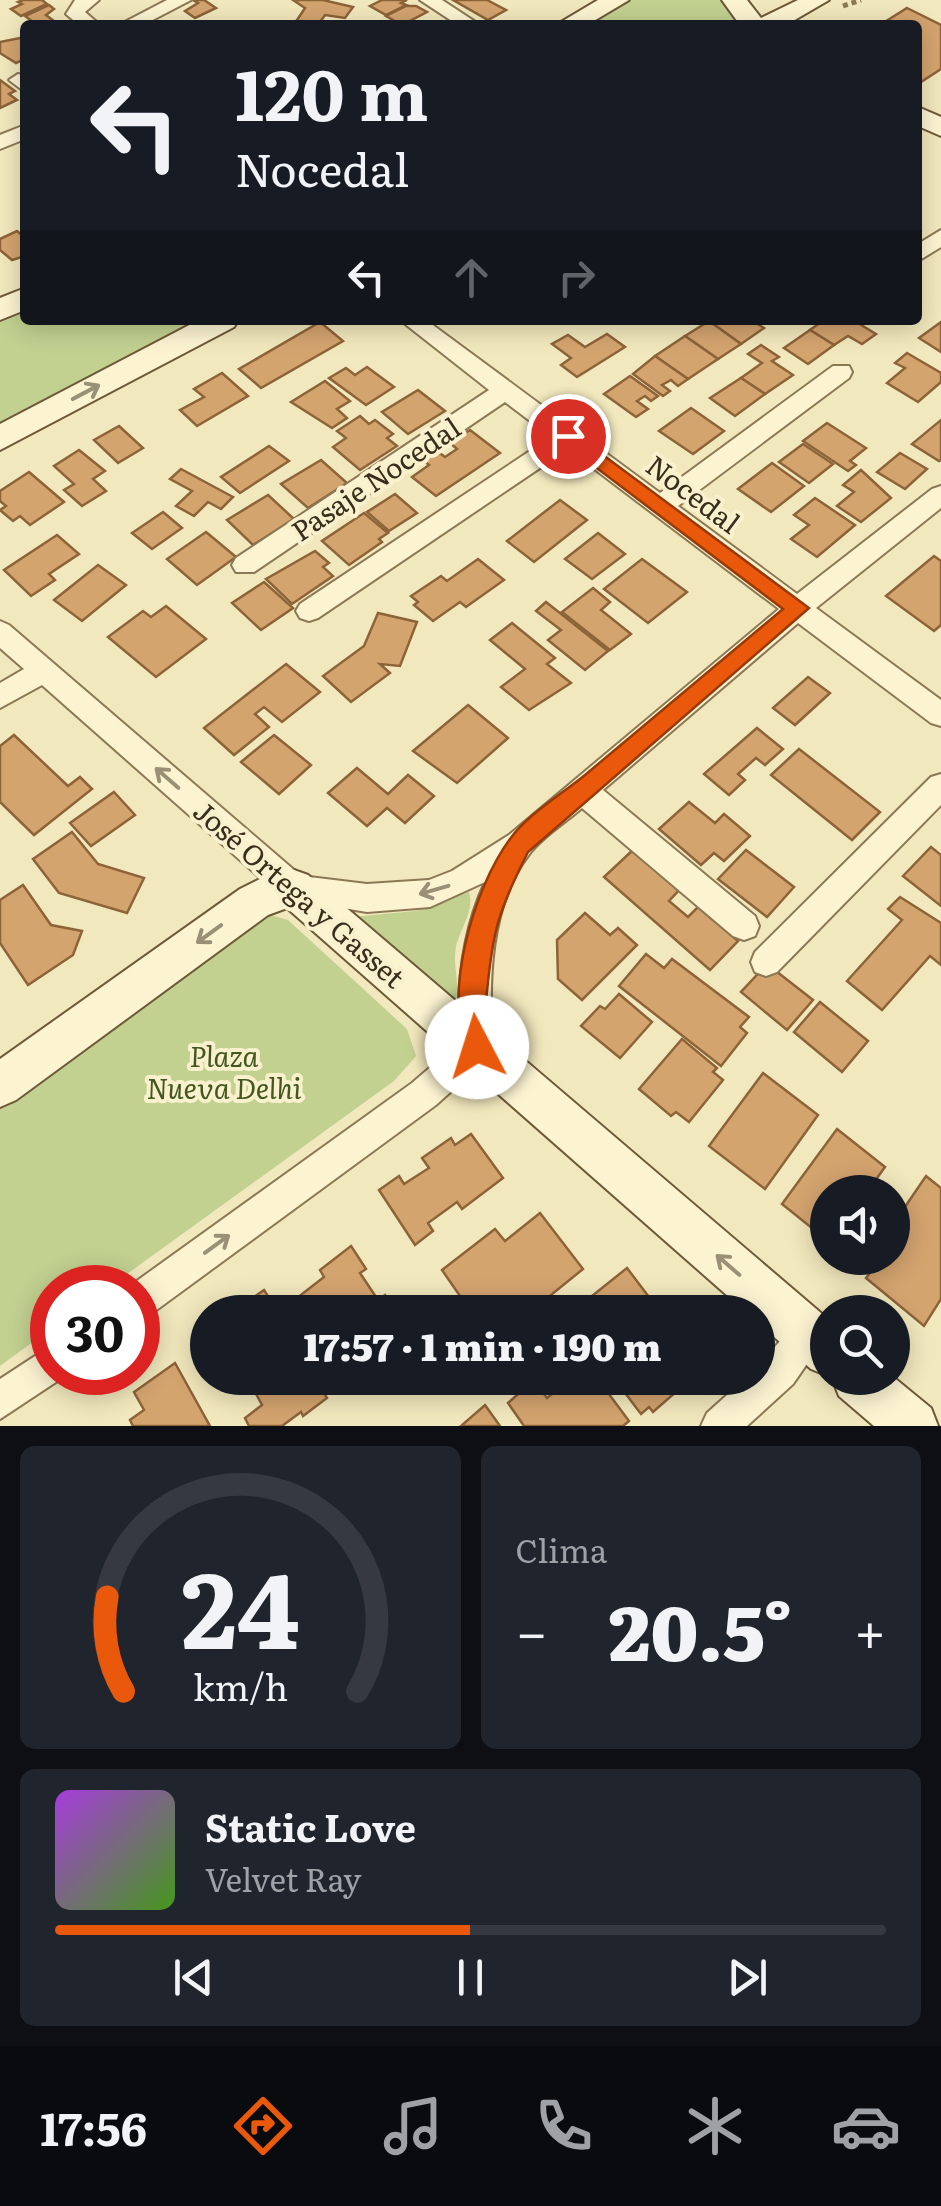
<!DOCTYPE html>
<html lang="es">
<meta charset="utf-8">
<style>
body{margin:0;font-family:Literata,serif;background:#20242c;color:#f1f3f6;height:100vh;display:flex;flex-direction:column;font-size:38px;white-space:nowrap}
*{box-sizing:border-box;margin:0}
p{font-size:32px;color:#9ea1a6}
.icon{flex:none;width:55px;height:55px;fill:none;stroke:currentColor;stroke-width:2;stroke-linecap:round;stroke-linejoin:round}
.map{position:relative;height:1426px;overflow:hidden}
.drawer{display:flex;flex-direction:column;gap:20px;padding:20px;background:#0d0f14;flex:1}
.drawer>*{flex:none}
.guide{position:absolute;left:20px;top:20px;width:902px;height:305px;border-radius:10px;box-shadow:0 5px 25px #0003;background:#171b24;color:#f1f3f6;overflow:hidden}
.controls{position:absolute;left:810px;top:1175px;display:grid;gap:20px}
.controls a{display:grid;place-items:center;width:100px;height:100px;border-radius:50%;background:#171b24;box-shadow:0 5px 25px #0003;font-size:50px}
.speed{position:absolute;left:30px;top:1265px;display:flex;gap:20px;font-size:50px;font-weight:700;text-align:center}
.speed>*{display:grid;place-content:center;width:130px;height:130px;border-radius:50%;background:#171b24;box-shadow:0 5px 25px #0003;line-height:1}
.speed .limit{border:15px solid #d22;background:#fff;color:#111}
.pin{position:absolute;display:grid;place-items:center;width:85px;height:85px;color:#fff;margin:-42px;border:5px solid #fff;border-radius:50%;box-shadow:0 2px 10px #0007}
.me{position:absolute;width:110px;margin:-55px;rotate:355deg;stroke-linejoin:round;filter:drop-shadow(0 0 8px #0008)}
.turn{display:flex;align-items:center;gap:35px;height:210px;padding:0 50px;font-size:45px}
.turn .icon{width:130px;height:130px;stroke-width:2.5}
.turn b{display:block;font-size:70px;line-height:85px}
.lanes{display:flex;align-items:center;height:95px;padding:0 50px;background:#0003;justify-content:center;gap:50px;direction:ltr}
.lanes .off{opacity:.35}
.big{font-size:75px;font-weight:800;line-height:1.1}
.drawer .widget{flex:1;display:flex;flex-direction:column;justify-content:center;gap:15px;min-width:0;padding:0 35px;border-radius:15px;background:#20242c}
.drawer .dial{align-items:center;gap:0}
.dial svg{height:260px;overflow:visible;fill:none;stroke:#363941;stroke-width:7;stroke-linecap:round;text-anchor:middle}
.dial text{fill:#f1f3f6;stroke:none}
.song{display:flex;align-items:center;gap:30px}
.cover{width:120px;height:120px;border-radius:15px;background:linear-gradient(135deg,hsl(280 70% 55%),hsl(100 70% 35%))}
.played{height:10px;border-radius:5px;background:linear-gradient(90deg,#ea580c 50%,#363941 50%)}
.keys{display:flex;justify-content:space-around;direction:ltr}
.heat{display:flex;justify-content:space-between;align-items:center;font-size:55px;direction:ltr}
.drawer .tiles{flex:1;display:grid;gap:20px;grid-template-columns:1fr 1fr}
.widget:last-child{grid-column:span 2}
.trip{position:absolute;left:190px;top:1295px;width:585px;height:100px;border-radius:50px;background:#171b24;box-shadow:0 5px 25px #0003;font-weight:800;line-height:100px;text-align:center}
.tab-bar{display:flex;height:160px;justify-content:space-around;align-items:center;background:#090b0e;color:#9ea1a6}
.tab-bar .icon{width:70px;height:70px}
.tab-bar .selected{color:#ea580c}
.tab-bar b{font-size:45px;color:#f1f3f6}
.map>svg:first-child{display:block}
.green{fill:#c2d190}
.building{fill:#d4a46f;stroke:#8d6338;stroke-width:2.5}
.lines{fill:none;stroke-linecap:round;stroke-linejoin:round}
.street-casing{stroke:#8b7854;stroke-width:4}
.secondary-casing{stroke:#6d5938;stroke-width:4}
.path{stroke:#8b7854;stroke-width:5;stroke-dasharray:5 4;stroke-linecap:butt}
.street{fill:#fcf4d1;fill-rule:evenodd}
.secondary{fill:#fcf4d1;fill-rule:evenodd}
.oneway{stroke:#9a9076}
.route{fill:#ea580c;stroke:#983908;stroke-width:2.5}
.labels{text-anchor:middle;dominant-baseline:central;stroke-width:8;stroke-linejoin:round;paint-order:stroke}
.street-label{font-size:28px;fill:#392d1b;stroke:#f9f1cd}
.park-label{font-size:28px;font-style:italic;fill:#43581f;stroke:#f9f1cd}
</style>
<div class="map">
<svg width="941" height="1426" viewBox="0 0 941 1426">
<rect width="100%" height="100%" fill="#f2e8bd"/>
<g class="green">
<polygon points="632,0 726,0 741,25 583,25"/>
<polygon points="25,306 25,320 199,320 0,424 0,318"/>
<path d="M469 892C475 910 460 929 456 947 452 967 462 987 454 1005L352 917 415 911Z"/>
<polygon points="267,914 288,920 407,1029 416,1056 394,1081 109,1287 52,1288 52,1328 0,1366 0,1103"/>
</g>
<g class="building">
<polygon points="23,0 42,0 47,4 21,16 11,9 22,4 18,2"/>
<polygon points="193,0 204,0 216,8 195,18 185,11 198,3"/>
<polygon points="293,0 323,0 353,7 345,18 325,15 318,25 307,25 295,23 305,8"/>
<polygon points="382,0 407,0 401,3 406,5 386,15 370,6"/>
<polygon points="453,0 487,0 506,10 488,20"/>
<polygon points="49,5 54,9 46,15 54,21 47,25 37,25 25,16"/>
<polygon points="406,6 416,6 427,12 402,25 386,16"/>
<polygon points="907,8 941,25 941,69 918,84 918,25 880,25"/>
<polygon points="25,37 25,59 16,63 0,53 0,42"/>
<polygon points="0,80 15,91 9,94 17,100 0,108"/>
<polygon points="17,231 25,238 25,256 12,260 0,250 0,239"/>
<polygon points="751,320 764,328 741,344 709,321"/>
<polygon points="824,320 853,320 876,334 862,344 848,336 834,345 810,330"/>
<polygon points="709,321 741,344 718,359 685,336"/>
<polygon points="320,322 343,341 261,388 239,369"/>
<polygon points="941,322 941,352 919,338"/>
<polygon points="810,330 834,345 808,364 784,348"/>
<polygon points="607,334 625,347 577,377 561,365 571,358 552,344 568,335 585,347"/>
<polygon points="685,336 718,359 688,379 655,356"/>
<polygon points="761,345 779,357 772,361 793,375 765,394 741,378 762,363 748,354"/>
<polygon points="907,353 941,373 941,382 918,402 887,383 905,368 895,363"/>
<polygon points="655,356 688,379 678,386 671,380 662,385 670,391 663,396 633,374"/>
<polygon points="367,367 394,387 366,405 329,378 346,368 355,375"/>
<polygon points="222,373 248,396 197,426 180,410 204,397 194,389"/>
<polygon points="630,376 658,396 651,401 645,396 637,401 648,409 636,417 604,394"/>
<polygon points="741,378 765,394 735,416 710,398"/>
<polygon points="325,381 350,401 337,409 347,418 332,428 291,402"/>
<polygon points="418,390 445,411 408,434 382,412"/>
<polygon points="691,408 724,431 693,454 659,431"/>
<polygon points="360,416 369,424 375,420 393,434 387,438 397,446 360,470 333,447 346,438 337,431"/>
<polygon points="941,420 941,460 939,461 912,444"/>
<polygon points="827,423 866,448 850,461 856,465 848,471 803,441"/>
<polygon points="119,426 143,448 118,463 94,440"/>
<polygon points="470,430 500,453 436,496 412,477 429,465 423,460 437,451 445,457 457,449 450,443"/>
<polygon points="803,444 833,464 809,483 779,462"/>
<polygon points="269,446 289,461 240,493 221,477"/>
<polygon points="79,450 105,471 93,479 106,491 82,506 64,490 74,484 54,466"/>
<polygon points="900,453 927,469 905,489 877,472"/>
<polygon points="321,460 347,483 308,508 281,484"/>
<polygon points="772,463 804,486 771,512 738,489"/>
<polygon points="181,469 233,497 221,509 208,502 194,516 176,506 192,491 170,479"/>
<polygon points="861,470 891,498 861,522 837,506 854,492 843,485"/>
<polygon points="29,472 64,502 30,525 20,516 13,521 0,510 6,506 0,501 0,491"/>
<polygon points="395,494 417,513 389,531 367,512"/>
<polygon points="268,495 294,519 253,545 227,520"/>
<polygon points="815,498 855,525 817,557 791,539 809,525 794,515"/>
<polygon points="560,500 587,520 534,562 507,541"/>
<polygon points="163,512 182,528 152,549 132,533"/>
<polygon points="364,513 388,533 379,539 382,542 349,565 322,541"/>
<polygon points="206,532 236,557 197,585 167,559"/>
<polygon points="598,533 625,554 592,579 565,559"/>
<polygon points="57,535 79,554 49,574 55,580 31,596 4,570"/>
<polygon points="315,551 329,563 323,567 333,576 292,604 266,579"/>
<polygon points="934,556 941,561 941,625 934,631 886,596"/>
<polygon points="478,559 504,580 466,607 460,602 433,621 414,605 418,602 411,596 441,576 447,581"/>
<polygon points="642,559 687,592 648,623 604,589"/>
<polygon points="98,565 126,585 82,621 54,600"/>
<polygon points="264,582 293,608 261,630 232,603"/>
<polygon points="593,588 610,602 601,610 631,634 610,650 562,612"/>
<polygon points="546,602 608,651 585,670 548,640 561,630 536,611"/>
<polygon points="166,606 206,639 156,677 108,637 143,611 151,617"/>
<polygon points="378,613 417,622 400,666 380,664 390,673 351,702 323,676 364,646"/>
<polygon points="512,623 555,658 547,664 571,683 529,710 501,687 525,669 490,640"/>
<polygon points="286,664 320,692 282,722 264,707 255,714 269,727 234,755 204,728"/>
<polygon points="808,677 830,693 795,725 773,708"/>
<polygon points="468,705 508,738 457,783 413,751"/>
<polygon points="757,728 783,749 765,765 756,758 738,774 745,780 729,795 704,774"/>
<polygon points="14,735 68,786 80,777 92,789 34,835 0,802 0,746"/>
<polygon points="274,735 311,765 279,794 241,762"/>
<polygon points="799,749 880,812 852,840 771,775"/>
<polygon points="357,768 388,794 408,775 434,796 405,823 387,808 367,826 328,793"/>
<polygon points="114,792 135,815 91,846 70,823"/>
<polygon points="689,802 715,823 724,814 750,836 724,861 714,853 701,865 659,829"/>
<polygon points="72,832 98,864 144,878 127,913 59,893 33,859"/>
<polygon points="931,847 941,855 941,906 903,876"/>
<polygon points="634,849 681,888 669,901 688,917 698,907 738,941 710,970 604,877"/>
<polygon points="746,850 794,887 767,917 718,879"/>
<polygon points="23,885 51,925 82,931 73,955 28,985 0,943 0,900"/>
<polygon points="900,897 941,923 941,965 930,956 882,1010 847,981 902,920 888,909"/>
<polygon points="585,913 610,935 618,928 637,945 582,1000 558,979 557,940"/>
<polygon points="646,954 664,968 672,959 749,1017 740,1027 747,1033 721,1066 619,986"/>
<polygon points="767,964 813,1000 787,1030 741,992"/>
<polygon points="619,994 652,1022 620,1058 581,1026 600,1006 605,1009"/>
<polygon points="820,1002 868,1041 842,1072 794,1032"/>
<polygon points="682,1039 717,1068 713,1072 723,1080 689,1122 676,1112 671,1116 639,1089"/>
<polygon points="763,1073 818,1115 765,1189 709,1146"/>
<polygon points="837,1129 885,1167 867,1192 828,1192 828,1241 782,1204"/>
<polygon points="471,1134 503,1178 462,1209 457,1202 428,1223 433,1231 415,1245 379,1190 399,1176 404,1184 429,1168 422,1158 451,1138 455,1145"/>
<polygon points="926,1176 941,1188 941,1299 924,1326 866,1278 872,1270 865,1265 871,1258 892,1258 892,1226"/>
<polygon points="540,1213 583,1269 530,1312 517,1312 508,1301 494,1312 471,1312 442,1270 495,1229 505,1241"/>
<polygon points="351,1246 366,1269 360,1273 378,1300 385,1295 397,1312 306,1312 297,1298 324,1277 320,1270"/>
<polygon points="627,1268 655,1305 646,1312 572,1312"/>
<polygon points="264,1290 278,1312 233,1312"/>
<polygon points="175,1363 210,1426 133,1426 130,1420 144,1410 134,1392"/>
<polygon points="253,1378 315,1378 327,1398 303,1416 301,1412 282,1426 249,1426 245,1418 262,1405 249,1381"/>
<polygon points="572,1378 597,1378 629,1421 623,1426 524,1426 508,1403 534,1380 547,1398"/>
<polygon points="620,1378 692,1378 653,1412 649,1407 641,1414 616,1381"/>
<polygon points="485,1405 500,1426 461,1426"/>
</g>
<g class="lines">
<g class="street-casing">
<g id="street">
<polygon points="99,0 85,12 100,25 79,25 66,14 75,0"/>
<polygon points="167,0 191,0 143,25 119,25"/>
<polygon points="420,0 442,0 480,25 458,25"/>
<polygon points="18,74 25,76 25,92 9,80"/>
<polygon points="25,125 25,139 0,149 0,135"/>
<polygon points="941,230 941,247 918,261 918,244"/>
<path d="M400 320H426L660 493 833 366H849L852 372 849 378 678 506 797 594 932 489 941 486V508L816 608 941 700V726L931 723 798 623 603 790 755 916 759 926 755 936 744 940 733 936 582 808C566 822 543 836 530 853 489 905 488 985 493 1047L488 1058 436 1105 151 1314 138 1319V1288H127L412 1083 461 1041C456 986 462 933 485 882L430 907 367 912 283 898 42 685 0 708V683L24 669 0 648V621L9 625 301 876 367 884 429 880 452 871 509 835 779 609 568 449 318 618 309 621 300 618 296 611 300 604 551 437 505 402 254 572H236L232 565 236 558 489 390Z"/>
<polygon points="941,774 941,805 777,972 766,976 755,972 751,962 755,952 931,777"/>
<polygon points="809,1317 822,1322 827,1335 793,1384 747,1426 701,1426 707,1413 746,1378 758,1378 758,1367 796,1322"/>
<polygon points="52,1345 52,1372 66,1372 65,1376 0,1419 0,1379"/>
</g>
</g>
<g class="secondary-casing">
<g id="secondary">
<polygon points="598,0 629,0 587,25 556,25"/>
<polygon points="722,0 747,0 761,18 798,0 829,0 786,25 740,25"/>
<polygon points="918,107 941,117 941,136 918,126"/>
<polygon points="25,288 25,310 0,320 0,298"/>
<polygon points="199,320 238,320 234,327 0,450 0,424"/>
<polygon points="294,870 308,875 828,1319 828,1376 811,1369 758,1323 758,1312 746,1312 287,908 268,915 16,1100 0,1107 0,1059 240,889 270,874"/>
<polygon points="892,1376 931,1408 938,1426 874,1426 839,1396 832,1378"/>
</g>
</g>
<polyline class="path" points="843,6 861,0"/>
<use href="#street" class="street"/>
<use href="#secondary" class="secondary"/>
</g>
<defs><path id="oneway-shaft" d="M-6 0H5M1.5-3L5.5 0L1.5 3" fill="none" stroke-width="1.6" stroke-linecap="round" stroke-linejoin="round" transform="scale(2.5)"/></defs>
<g class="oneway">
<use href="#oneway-shaft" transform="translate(86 392) rotate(-28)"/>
<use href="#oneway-shaft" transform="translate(167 778) rotate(-139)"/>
<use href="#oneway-shaft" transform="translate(434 890) rotate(164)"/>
<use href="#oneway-shaft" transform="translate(209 934) rotate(144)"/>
<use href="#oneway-shaft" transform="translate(217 1244) rotate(-36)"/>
<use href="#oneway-shaft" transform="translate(728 1265) rotate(-139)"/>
</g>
<path class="route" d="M568 429 809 608 528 852C497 913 492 934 486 1002 485 1020 494 1039 487 1056L477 1060 468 1056C442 996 473 889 510 839 528 814 562 794 585 775 651 719 717 664 783 609L561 441 558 436Z"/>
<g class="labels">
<g class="street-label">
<text transform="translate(375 478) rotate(-34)">Pasaje Nocedal</text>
<text transform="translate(694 493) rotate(37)">Nocedal</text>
<text transform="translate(300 893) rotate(41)">José Ortega y Gasset</text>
</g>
<g class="park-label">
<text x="224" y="1055">Plaza<tspan x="224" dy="32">Nueva Delhi</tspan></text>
</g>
</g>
</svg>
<div class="controls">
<a><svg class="icon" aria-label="sound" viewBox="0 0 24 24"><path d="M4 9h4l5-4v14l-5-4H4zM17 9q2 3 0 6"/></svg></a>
<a><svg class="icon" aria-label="search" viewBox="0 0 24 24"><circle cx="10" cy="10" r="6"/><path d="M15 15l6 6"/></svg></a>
</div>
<div class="speed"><div class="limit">30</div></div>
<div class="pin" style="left:568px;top:436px;background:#d93025"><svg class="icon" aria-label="arrive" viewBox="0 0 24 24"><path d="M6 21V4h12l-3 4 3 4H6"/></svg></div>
<svg class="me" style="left:477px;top:1047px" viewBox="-20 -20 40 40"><circle r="19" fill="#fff"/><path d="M0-13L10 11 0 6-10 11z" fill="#ea580c"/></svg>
<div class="trip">17:57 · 1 min · 190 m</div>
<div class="guide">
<div class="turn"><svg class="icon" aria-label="left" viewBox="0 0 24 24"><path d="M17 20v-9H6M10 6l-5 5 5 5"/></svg><div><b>120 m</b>Nocedal</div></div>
<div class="lanes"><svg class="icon" aria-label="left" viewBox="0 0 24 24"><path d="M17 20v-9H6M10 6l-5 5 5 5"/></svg><svg class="icon off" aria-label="ahead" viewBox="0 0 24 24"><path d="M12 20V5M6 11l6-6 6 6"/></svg><svg class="icon off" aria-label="right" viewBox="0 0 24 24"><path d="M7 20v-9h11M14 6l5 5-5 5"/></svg></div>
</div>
</div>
<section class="drawer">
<div class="tiles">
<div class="widget dial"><svg viewBox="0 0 100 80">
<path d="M14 69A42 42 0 1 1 86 69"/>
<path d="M14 69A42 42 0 0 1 9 40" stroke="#ea580c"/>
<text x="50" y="56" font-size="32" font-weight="700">24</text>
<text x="50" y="72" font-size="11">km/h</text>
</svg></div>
<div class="widget"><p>Clima</p>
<div class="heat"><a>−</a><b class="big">20.5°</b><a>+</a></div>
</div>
<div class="widget">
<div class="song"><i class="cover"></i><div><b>Static Love</b><p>Velvet Ray</p></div></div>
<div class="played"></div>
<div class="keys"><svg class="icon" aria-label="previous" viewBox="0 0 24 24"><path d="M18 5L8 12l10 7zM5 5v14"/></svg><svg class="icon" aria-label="pause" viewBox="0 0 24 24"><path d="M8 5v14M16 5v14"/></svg><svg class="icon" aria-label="next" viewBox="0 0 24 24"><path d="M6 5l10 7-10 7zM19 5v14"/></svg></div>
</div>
</div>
</section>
<nav class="tab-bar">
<b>17:56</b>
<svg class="icon selected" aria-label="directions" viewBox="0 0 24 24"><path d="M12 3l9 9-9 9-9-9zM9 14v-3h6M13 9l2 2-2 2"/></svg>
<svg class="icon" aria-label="music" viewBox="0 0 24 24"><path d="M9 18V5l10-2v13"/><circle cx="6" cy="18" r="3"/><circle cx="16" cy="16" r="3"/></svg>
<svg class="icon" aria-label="phone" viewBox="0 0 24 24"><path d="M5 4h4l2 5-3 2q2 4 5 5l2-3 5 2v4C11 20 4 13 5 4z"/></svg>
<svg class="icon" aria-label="climate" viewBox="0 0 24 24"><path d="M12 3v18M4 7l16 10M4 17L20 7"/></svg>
<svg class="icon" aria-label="car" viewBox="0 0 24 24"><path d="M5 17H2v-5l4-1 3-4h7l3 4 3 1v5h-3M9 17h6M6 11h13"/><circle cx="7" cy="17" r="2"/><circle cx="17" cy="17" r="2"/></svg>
</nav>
